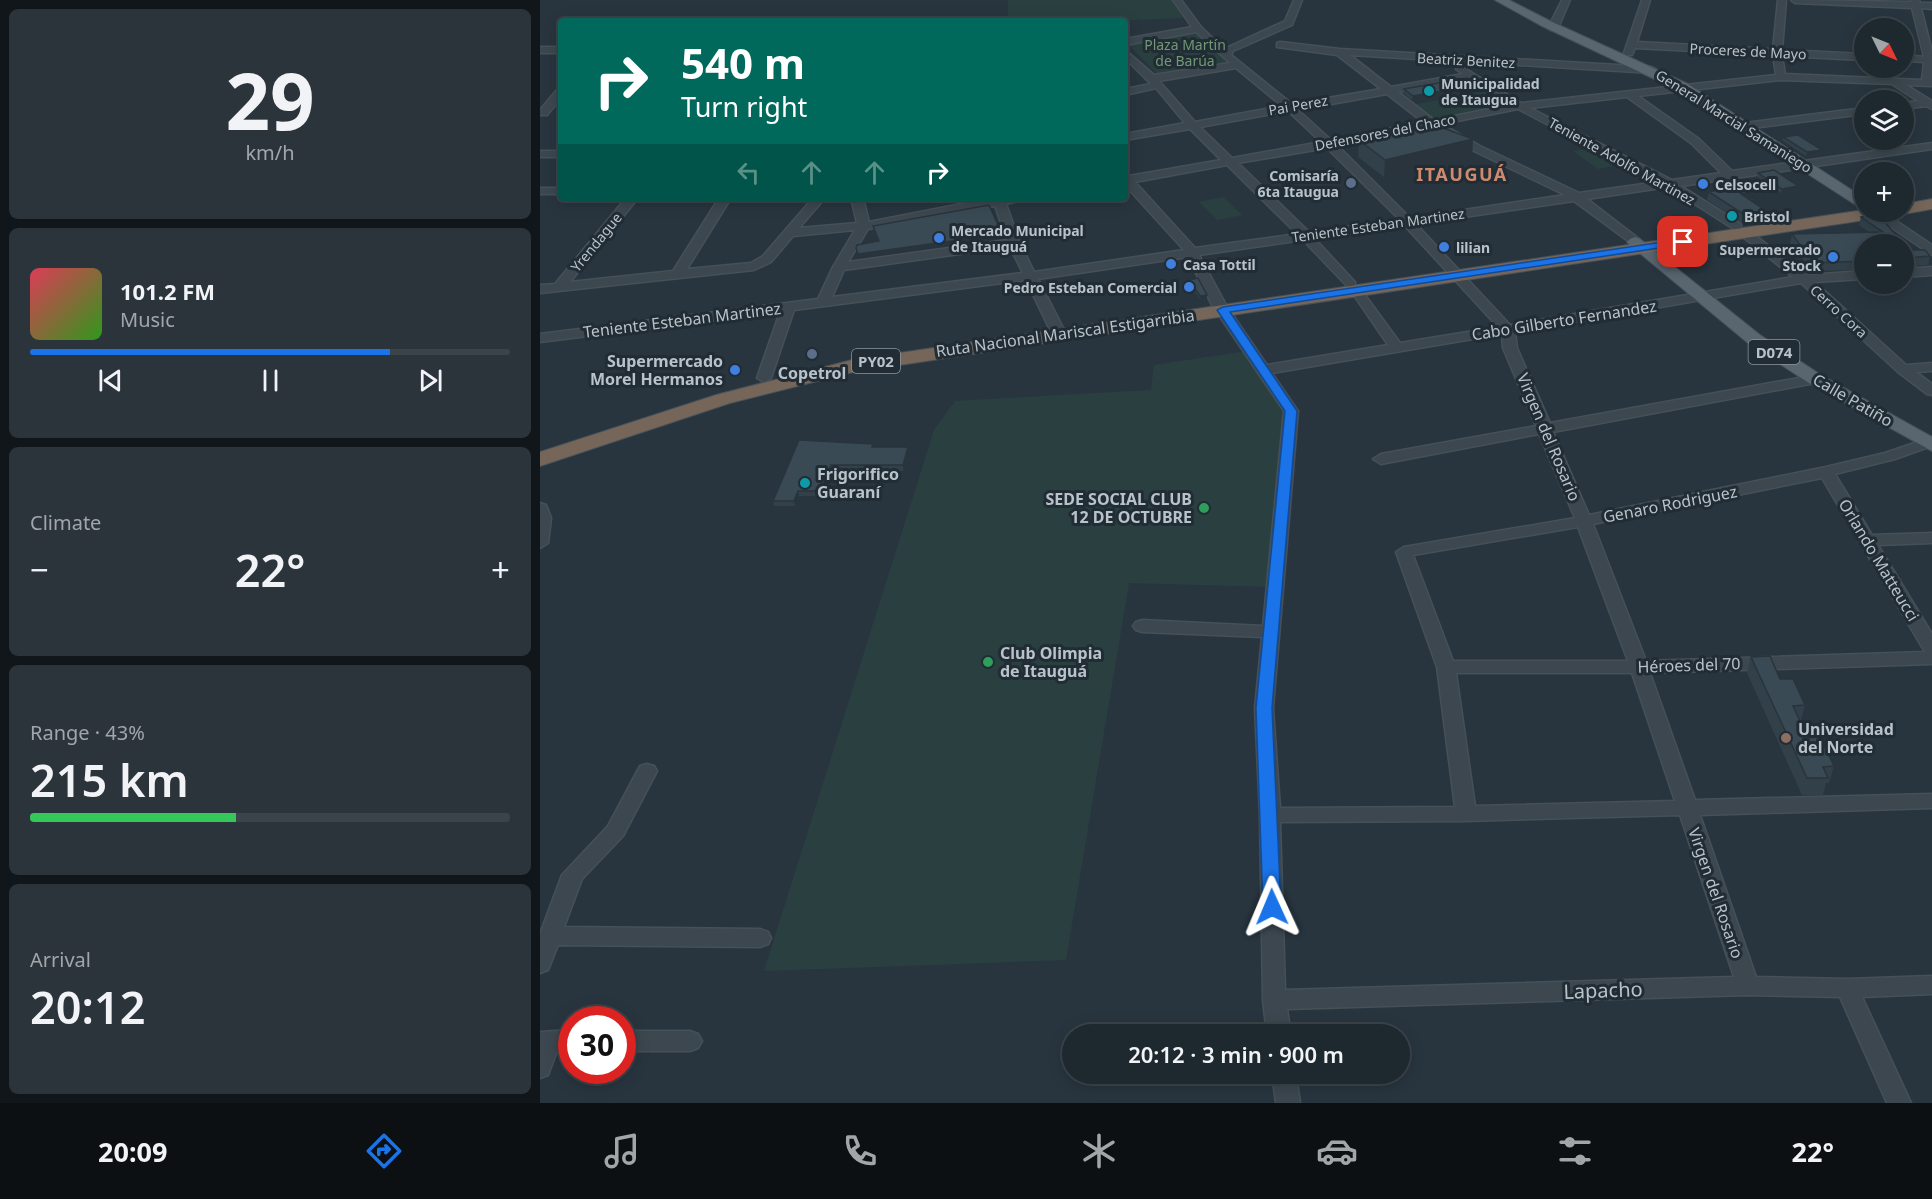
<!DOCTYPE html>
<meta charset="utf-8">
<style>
body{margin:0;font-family:"Noto Sans",sans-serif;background:#2b343b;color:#f1f3f6;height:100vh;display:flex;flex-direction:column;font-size:22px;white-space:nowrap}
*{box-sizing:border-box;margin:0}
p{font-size:20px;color:#a1a6aa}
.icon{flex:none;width:33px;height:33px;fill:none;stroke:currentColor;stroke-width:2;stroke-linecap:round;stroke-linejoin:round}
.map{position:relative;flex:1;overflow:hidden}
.panel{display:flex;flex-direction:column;gap:9px;padding:9px;background:#10161a;width:540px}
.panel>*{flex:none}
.hud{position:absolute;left:18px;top:18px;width:570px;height:183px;border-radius:6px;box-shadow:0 3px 15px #0003,0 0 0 2px #3c444b;background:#00695c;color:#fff;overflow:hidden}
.needle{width:39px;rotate:133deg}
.controls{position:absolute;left:1314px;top:18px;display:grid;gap:12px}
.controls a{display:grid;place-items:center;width:60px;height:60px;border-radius:50%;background:#1e282f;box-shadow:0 3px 15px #0003,0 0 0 2px #3c444b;font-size:30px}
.speed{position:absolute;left:18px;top:1006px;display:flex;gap:12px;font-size:30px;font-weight:700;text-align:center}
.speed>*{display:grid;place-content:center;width:78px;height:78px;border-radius:50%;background:#1e282f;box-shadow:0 3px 15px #0003,0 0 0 2px #3c444b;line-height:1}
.speed .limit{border:9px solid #d22;background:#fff;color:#111}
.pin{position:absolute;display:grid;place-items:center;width:51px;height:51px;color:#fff;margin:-26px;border-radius:12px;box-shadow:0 3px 9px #0006}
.me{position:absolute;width:66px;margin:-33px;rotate:359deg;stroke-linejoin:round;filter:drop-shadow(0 0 4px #0008)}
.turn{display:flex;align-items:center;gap:21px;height:126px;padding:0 24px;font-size:27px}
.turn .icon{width:78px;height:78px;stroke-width:2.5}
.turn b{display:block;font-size:42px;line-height:51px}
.lanes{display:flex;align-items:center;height:57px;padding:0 24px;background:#0003;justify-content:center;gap:30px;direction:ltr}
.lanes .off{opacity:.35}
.big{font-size:45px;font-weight:600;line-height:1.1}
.panel .tile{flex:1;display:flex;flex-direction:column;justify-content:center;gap:9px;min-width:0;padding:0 21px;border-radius:9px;background:#2b343b}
.panel .dial{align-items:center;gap:0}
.dial b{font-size:78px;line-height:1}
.song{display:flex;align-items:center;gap:18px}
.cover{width:72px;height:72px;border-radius:9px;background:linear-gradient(135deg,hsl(350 70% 55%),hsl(110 70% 35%))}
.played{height:6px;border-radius:3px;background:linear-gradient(90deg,#1a73e8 75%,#3c444b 75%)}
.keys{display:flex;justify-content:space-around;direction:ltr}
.heat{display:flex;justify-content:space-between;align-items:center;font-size:33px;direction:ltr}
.charge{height:9px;border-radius:4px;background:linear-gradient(90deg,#34c759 43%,#3c444b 0)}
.trip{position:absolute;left:522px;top:1024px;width:348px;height:60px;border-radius:30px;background:#1e282f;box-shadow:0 3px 15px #0003,0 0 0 2px #3c444b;font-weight:600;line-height:60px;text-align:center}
.dock{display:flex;height:96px;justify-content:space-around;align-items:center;background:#0c1013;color:#a1a6aa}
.dock .icon{width:42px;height:42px}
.dock .on{color:#1a73e8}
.dock b{font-size:27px;color:#f1f3f6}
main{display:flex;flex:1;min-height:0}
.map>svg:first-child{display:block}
.green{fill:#2a4040}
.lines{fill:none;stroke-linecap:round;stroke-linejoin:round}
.minor-casing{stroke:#455058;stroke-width:3}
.major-casing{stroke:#455058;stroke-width:2}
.highway-casing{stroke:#47525a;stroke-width:2}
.minor{fill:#3c474f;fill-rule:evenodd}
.major{fill:#5a666f;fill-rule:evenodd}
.highway{fill:#756659;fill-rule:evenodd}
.wall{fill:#324049}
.shaded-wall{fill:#29343c}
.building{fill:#3a4a55;stroke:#29343c;stroke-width:1.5}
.route{fill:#1a73e8;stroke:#114b97;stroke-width:1.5}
.culture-dot{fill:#0f9aa8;stroke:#212c34;stroke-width:2}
.service-dot{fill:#5c6f8a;stroke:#212c34;stroke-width:2}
.shop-dot{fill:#3f7fe0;stroke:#212c34;stroke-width:2}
.leisure-dot{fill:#2e9e5b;stroke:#212c34;stroke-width:2}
.education-dot{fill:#8d6e63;stroke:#212c34;stroke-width:2}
.labels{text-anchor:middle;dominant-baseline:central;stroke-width:6;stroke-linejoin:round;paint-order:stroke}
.far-park-label{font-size:14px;fill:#719975;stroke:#212c34}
.far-street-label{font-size:14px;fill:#b8c2ca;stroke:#212c34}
.far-poi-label{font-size:14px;font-weight:bold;fill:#b8c2ca;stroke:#212c34;text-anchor:start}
.shield{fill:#212c34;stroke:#8b959d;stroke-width:1.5}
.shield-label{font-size:15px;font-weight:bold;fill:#b8c2ca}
.street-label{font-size:16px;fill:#b8c2ca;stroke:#212c34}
.poi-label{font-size:16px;font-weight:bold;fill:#b8c2ca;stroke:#212c34;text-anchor:start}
.far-district-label{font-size:18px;font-weight:bold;letter-spacing:1.5px;fill:#ce8a6f;stroke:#212c34}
.near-street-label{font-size:20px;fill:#b8c2ca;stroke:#212c34}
</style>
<main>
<section class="panel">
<div class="tile dial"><b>29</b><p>km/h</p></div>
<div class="tile">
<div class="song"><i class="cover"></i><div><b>101.2 FM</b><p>Music</p></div></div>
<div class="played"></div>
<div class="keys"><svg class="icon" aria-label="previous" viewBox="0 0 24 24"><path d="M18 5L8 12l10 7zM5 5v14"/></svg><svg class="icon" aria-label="pause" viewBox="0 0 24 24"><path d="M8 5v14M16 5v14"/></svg><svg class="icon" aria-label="next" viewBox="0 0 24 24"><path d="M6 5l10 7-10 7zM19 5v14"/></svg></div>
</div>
<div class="tile"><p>Climate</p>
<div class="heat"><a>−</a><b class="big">22°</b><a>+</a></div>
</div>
<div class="tile"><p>Range · 43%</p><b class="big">215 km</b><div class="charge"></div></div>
<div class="tile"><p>Arrival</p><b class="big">20:12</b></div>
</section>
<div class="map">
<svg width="1392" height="1103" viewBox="0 0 1392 1103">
<rect width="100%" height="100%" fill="#28353f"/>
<g class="green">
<polygon points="468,0 634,0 643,18 571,21 468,21"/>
<polygon points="658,30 695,64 618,75 587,43"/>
<polygon points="948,91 971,105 893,120 871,105"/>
<polygon points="1052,148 1078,165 1058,169 1033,151"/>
<polygon points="683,197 702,215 677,220 659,202"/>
<polygon points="707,351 749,414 732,587 589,583 526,960 224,971 394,430 415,401 611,390 614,365"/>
</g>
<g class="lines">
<g class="minor-casing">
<g id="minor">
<path d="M633 0H641L661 27 684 49 745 21 754 0H762L752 25 693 51 691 55 752 104 841 89 797 55 737 47V43L740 42 800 49 1112 67 1117 70 1112 73 810 55 851 87 923 74 916 69 921 66 981 103 1236 75 1233 55 1095 48 1092 55H1086L1084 53 1102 0H1110L1097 42 1233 49 1238 0H1246L1242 50 1324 54V60L1242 56 1245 74 1382 80 1384 62 1364 61V55L1384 57 1372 8 1255 3 1251 0 1371 2V0H1379L1380 3H1392V9L1381 8 1392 52V86L1366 85 1392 101V109L1386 106 1364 109V103L1378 101 1352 84 1241 80 1098 96 1159 139 1192 171 1392 143V149L1141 186 1201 224V230L1197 231 1128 187 1047 199 1099 239 1101 242 1095 246 1034 201 876 224 970 325 1253 277 1198 233 1204 229 1208 230 1267 275 1324 271V279L1275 282 1366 365 1392 363V371L1376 372 1392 384V395L1387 394 1358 372 1261 283 975 332 977 348 1010 423 1275 375 1282 379 1275 383 1013 432 1049 515 1286 467 1345 453 1392 437V446L1355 459 1295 474 1332 535 1392 533V543L1338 545 1392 634V664L1110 673 1155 800 1392 794V808L1160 815 1216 977 1307 979 1392 976V994L1322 997 1371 1103H1347L1300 997 1208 995 747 1009 751 1035H727L723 1000 720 815 715 708 722 637 602 632 596 630 593 626 596 622 602 620 723 626 744 411 672 305 648 257 498 279 526 334 519 338 512 334 486 280 254 310 231 378 224 382 217 378 240 312 0 342V334L278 299 293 267 315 230 253 236 231 262 214 270 0 293V285L15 284 86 198H98L30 282 133 271 179 198H191L147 269 211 263 223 256 273 198H285L259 228 317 223 311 198H323L329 222 452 198H485L483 200 466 204 480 243 494 272 644 250 585 185V175L589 176 681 160 650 129 585 140V134L645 123 616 88 585 95V89L611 84 585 58V50L614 75 690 63 656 32 585 45V39L652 27ZM696 68 742 106 655 122 619 81ZM930 79 970 105 894 120 858 92ZM847 94 883 122 791 140 758 110ZM1087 97 1151 143 1181 173 1132 180 990 108ZM978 109 1118 182 1039 193 940 146 902 124ZM748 111 781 142 692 158 660 127ZM891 127 932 150 1025 195 870 218 797 145ZM787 148 859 219 769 232 698 163ZM687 165 757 234 655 248 595 182ZM455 206 467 240 308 262 328 229ZM865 226 958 327 860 343 819 287 815 286V282L775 239ZM763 240 809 288 848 345 727 365 686 305 659 255ZM470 247 483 273 292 297 304 270ZM962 334 963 348 996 426 841 454 833 459 841 464 999 434 1035 518 864 547 856 552 897 667 915 807 740 808 733 708 758 411 732 373ZM1282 478 1385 652 1106 661 1053 524ZM1038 527 1088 661H913L873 555ZM916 673H1092L1135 801 935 806ZM1140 815 1194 977 745 990 740 822 926 821Z"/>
<polygon points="1022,0 1030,0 1018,28 1010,30 1008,28"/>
<rect x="0" y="47" width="21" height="6"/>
<polygon points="21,89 21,98 7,115 0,115 0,110 17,90"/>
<polygon points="1324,108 1324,114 1205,129 1200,126 1205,123"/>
<rect x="0" y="151" width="21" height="6"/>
<rect x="0" y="188" width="21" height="6"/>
<polygon points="1332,212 1343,212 1392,245 1392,255 1333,215"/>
<polygon points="1392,267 1392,275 1364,277 1364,269"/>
<polygon points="0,503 6,505 11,518 8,543 0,548"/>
<polygon points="107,764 114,766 117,771 83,836 42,879 24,927 220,929 228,932 231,938 228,944 220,947 18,945 8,970 0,973 0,934 22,875 68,826 100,766"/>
<polygon points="32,1030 32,1050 17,1051 8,1075 0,1078 0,1032"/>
<polygon points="82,1031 150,1031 158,1034 162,1041 158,1048 150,1051 82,1051"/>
<polygon points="732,1074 756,1074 760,1103 736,1103"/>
</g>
</g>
<g class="major-casing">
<g id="major">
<polygon points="955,0 969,0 1010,21 1148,84 1324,198 1324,208 1319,207 1138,90 1002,26"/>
<polygon points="1095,237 1100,239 1220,335 1281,375 1392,437 1392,451 1269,383 1208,343 1090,245 1087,242 1090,239"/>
</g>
</g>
<g class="highway-casing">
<g id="highway">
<polygon points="1392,199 1392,209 1364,214 1357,212 1364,212 1364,204"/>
<polygon points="1324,210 1354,212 1351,216 1345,217 313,372 190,403 0,466 0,452 176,395 312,360"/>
</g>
</g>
<use href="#minor" class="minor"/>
<use href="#major" class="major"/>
<use href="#highway" class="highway"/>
</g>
<g class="wall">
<polygon points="864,89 938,89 872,100 863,93"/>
<polygon points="1243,137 1282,150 1281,154 1266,156 1243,141"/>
<polygon points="933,139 932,156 844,177 818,157 819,140"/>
<polygon points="1218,173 1257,191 1241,193 1217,177"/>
<polygon points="1175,188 1214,199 1210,200 1224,219 1203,223 1167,200 1169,192 1175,191"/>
<polygon points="1321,217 1350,219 1348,226 1369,250 1390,256 1388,265 1364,267 1364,244 1324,244 1324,270 1272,271 1250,243 1252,234 1329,232 1319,225"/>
<polygon points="649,280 667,299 661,300 649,285"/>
<polygon points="259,440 334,447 368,447 369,452 363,471 292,471 282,496 259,496 255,506 234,506 233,501"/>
<polygon points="1211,657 1240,679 1265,705 1261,721 1268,738 1294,766 1289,783 1286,783 1283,795 1262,795 1207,673"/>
</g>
<g class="shaded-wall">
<polygon points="938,85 938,89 872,100 873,96"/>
<polygon points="933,139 932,156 844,177 845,160"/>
<polygon points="1282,150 1281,154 1266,156 1267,152"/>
<polygon points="1258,186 1257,191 1241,193 1242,189"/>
<polygon points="1216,191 1214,199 1199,202 1201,194"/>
<polygon points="1226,211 1224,219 1203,223 1205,215"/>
<polygon points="462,234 462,238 319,258 318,254"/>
<polygon points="667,295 667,299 661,300 660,296"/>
<polygon points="368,447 369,452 363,471 363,465"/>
<polygon points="291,465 292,471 282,496 281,491"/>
<polygon points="258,491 259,496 255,506 254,501"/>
</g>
<g class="building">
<polygon points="927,78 938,85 873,96 864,89"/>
<polygon points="895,125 933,139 845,160 819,140"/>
<polygon points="1258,135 1282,150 1267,152 1243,137"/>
<polygon points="1234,170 1258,186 1242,189 1218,173"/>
<polygon points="1203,183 1216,191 1201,194 1226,211 1205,215 1169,192 1179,190 1175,188"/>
<polygon points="449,205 462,234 318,254 316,248 317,245 339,241 333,226"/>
<polygon points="1339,212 1350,219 1342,219 1369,250 1385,250 1390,256 1366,258 1364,260 1364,244 1324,244 1324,261 1274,263 1252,234 1343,232 1321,217"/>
<polygon points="658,278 667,295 660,296 649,280"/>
<polygon points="259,440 333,444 332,447 368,447 363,465 291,465 281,491 258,491 254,501 233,501"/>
<polygon points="1230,656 1240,679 1253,679 1265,705 1253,706 1268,738 1280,737 1294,766 1283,767 1288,778 1267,778 1211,657"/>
</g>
<polygon class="route" points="1143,239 1146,240 1146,244 690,312 757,411 732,708 741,907 738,912 732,914 726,912 723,907 716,708 745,411 677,310 683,307"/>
<g class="culture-dot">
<circle cx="889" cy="91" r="6"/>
<circle cx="1192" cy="216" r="6"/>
<circle cx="265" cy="483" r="6"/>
</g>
<g class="service-dot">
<circle cx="811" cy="183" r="6"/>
<circle cx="272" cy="354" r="6"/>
</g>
<g class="shop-dot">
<circle cx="1163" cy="184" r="6"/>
<circle cx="399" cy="238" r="6"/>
<circle cx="904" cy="247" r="6"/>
<circle cx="1293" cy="257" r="6"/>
<circle cx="631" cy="264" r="6"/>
<circle cx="649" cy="287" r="6"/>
<circle cx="195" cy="370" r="6"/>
</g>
<g class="leisure-dot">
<circle cx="664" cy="508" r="6"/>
<circle cx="448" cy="662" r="6"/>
</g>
<circle class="education-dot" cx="1246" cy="738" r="6"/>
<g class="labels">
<g class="far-park-label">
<text x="645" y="44">Plaza Martín<tspan x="645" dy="16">de Barúa</tspan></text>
</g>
<g class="far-street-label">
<text transform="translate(1208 51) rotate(3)">Proceres de Mayo</text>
<text transform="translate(926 60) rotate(3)">Beatriz Benitez</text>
<text transform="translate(758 105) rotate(-10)">Pai Perez</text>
<text transform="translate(1194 121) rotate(32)">General Marcial Samaniego</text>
<text transform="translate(845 132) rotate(-11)">Defensores del Chaco</text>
<text transform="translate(1082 161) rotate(29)">Teniente Adolfo Martinez</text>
<text transform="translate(838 225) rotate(-8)">Teniente Esteban Martinez</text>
<text transform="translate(56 242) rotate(-51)">Yrendague</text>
<text transform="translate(1299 311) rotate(42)">Cerro Cora</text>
</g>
<g class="far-poi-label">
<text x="901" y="83">Municipalidad<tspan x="901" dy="16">de Itaugua</tspan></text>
<text x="799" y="175" text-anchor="end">Comisaría<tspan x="799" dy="16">6ta Itaugua</tspan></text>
<text x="1175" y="184">Celsocell</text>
<text x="1204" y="216">Bristol</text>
<text x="411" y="230">Mercado Municipal<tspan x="411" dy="16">de Itauguá</tspan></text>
<text x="916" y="247">lilian</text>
<text x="1281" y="249" text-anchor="end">Supermercado<tspan x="1281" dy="16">Stock</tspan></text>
<text x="643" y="264">Casa Tottil</text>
<text x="637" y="287" text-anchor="end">Pedro Esteban Comercial</text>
</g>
<g class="shield">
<rect x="1208.5" y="340" width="51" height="24" rx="4.5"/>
<rect x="312" y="349" width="48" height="24" rx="4.5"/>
</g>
<g class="shield-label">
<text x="1234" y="352">D074</text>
<text x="336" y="361">PY02</text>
</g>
<g class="street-label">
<text transform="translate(142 320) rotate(-7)">Teniente Esteban Martinez</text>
<text transform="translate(1024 320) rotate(-9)">Cabo Gilberto Fernandez</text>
<text transform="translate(525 333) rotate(-8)">Ruta Nacional Mariscal Estigarribia</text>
<text transform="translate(1313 400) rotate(30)">Calle Patiño</text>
<text transform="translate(1009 437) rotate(67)">Virgen del Rosario</text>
<text transform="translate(1130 504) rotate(-11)">Genaro Rodriguez</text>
<text transform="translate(1339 560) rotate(59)">Orlando Matteucci</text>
<text transform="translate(1149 665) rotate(-2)">Héroes del 70</text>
<text transform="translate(1176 893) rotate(71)">Virgen del Rosario</text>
</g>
<g class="poi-label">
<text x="183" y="361" text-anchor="end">Supermercado<tspan x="183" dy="18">Morel Hermanos</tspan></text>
<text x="272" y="373" text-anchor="middle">Copetrol</text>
<text x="277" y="474">Frigorifico<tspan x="277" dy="18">Guaraní</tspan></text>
<text x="652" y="499" text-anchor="end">SEDE SOCIAL CLUB<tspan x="652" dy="18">12 DE OCTUBRE</tspan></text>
<text x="460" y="653">Club Olimpia<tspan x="460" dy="18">de Itauguá</tspan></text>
<text x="1258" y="729">Universidad<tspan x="1258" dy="18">del Norte</tspan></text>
</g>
<g class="far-district-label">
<text x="922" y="174">ITAUGUÁ</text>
</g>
<g class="near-street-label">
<text transform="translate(1063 990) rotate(-2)">Lapacho</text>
</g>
</g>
</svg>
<div class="controls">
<a><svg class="needle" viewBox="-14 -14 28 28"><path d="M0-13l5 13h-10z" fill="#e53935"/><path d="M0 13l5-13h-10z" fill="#a1a6aa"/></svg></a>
<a><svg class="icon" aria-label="layers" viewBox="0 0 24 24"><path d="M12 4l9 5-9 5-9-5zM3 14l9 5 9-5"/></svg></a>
<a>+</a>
<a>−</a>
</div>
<div class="speed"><div class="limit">30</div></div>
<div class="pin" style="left:1143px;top:242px;background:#d93025"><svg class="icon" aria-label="arrive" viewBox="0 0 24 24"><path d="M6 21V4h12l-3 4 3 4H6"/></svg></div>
<svg class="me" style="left:732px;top:907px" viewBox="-20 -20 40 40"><path d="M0-17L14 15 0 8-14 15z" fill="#1a73e8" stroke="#fff" stroke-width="4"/></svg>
<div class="trip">20:12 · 3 min · 900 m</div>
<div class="hud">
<div class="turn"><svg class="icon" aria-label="right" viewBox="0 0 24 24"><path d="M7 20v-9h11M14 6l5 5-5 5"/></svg><div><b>540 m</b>Turn right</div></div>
<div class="lanes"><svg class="icon off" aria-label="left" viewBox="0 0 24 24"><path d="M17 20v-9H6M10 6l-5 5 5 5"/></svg><svg class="icon off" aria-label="ahead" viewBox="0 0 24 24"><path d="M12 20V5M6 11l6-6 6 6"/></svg><svg class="icon off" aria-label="ahead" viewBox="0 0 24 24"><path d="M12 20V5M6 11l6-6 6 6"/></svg><svg class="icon" aria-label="right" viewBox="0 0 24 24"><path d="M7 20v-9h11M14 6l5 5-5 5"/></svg></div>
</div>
</div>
</main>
<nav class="dock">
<b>20:09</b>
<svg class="icon on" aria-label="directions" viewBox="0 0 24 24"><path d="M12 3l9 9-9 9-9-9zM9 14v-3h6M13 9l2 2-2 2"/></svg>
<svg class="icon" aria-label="music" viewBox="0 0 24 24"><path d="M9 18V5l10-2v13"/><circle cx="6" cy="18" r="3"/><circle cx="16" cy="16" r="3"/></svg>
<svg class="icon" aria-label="phone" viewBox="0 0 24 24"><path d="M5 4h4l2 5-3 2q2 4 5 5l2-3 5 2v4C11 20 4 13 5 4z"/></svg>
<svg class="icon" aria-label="climate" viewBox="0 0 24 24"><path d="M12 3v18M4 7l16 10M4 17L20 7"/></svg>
<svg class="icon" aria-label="car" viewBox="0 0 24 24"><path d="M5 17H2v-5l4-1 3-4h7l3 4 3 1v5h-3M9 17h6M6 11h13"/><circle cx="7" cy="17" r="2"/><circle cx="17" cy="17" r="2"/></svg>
<svg class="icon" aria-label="filters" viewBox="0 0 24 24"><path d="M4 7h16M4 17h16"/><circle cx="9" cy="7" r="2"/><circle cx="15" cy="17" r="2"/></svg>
<b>22°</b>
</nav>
